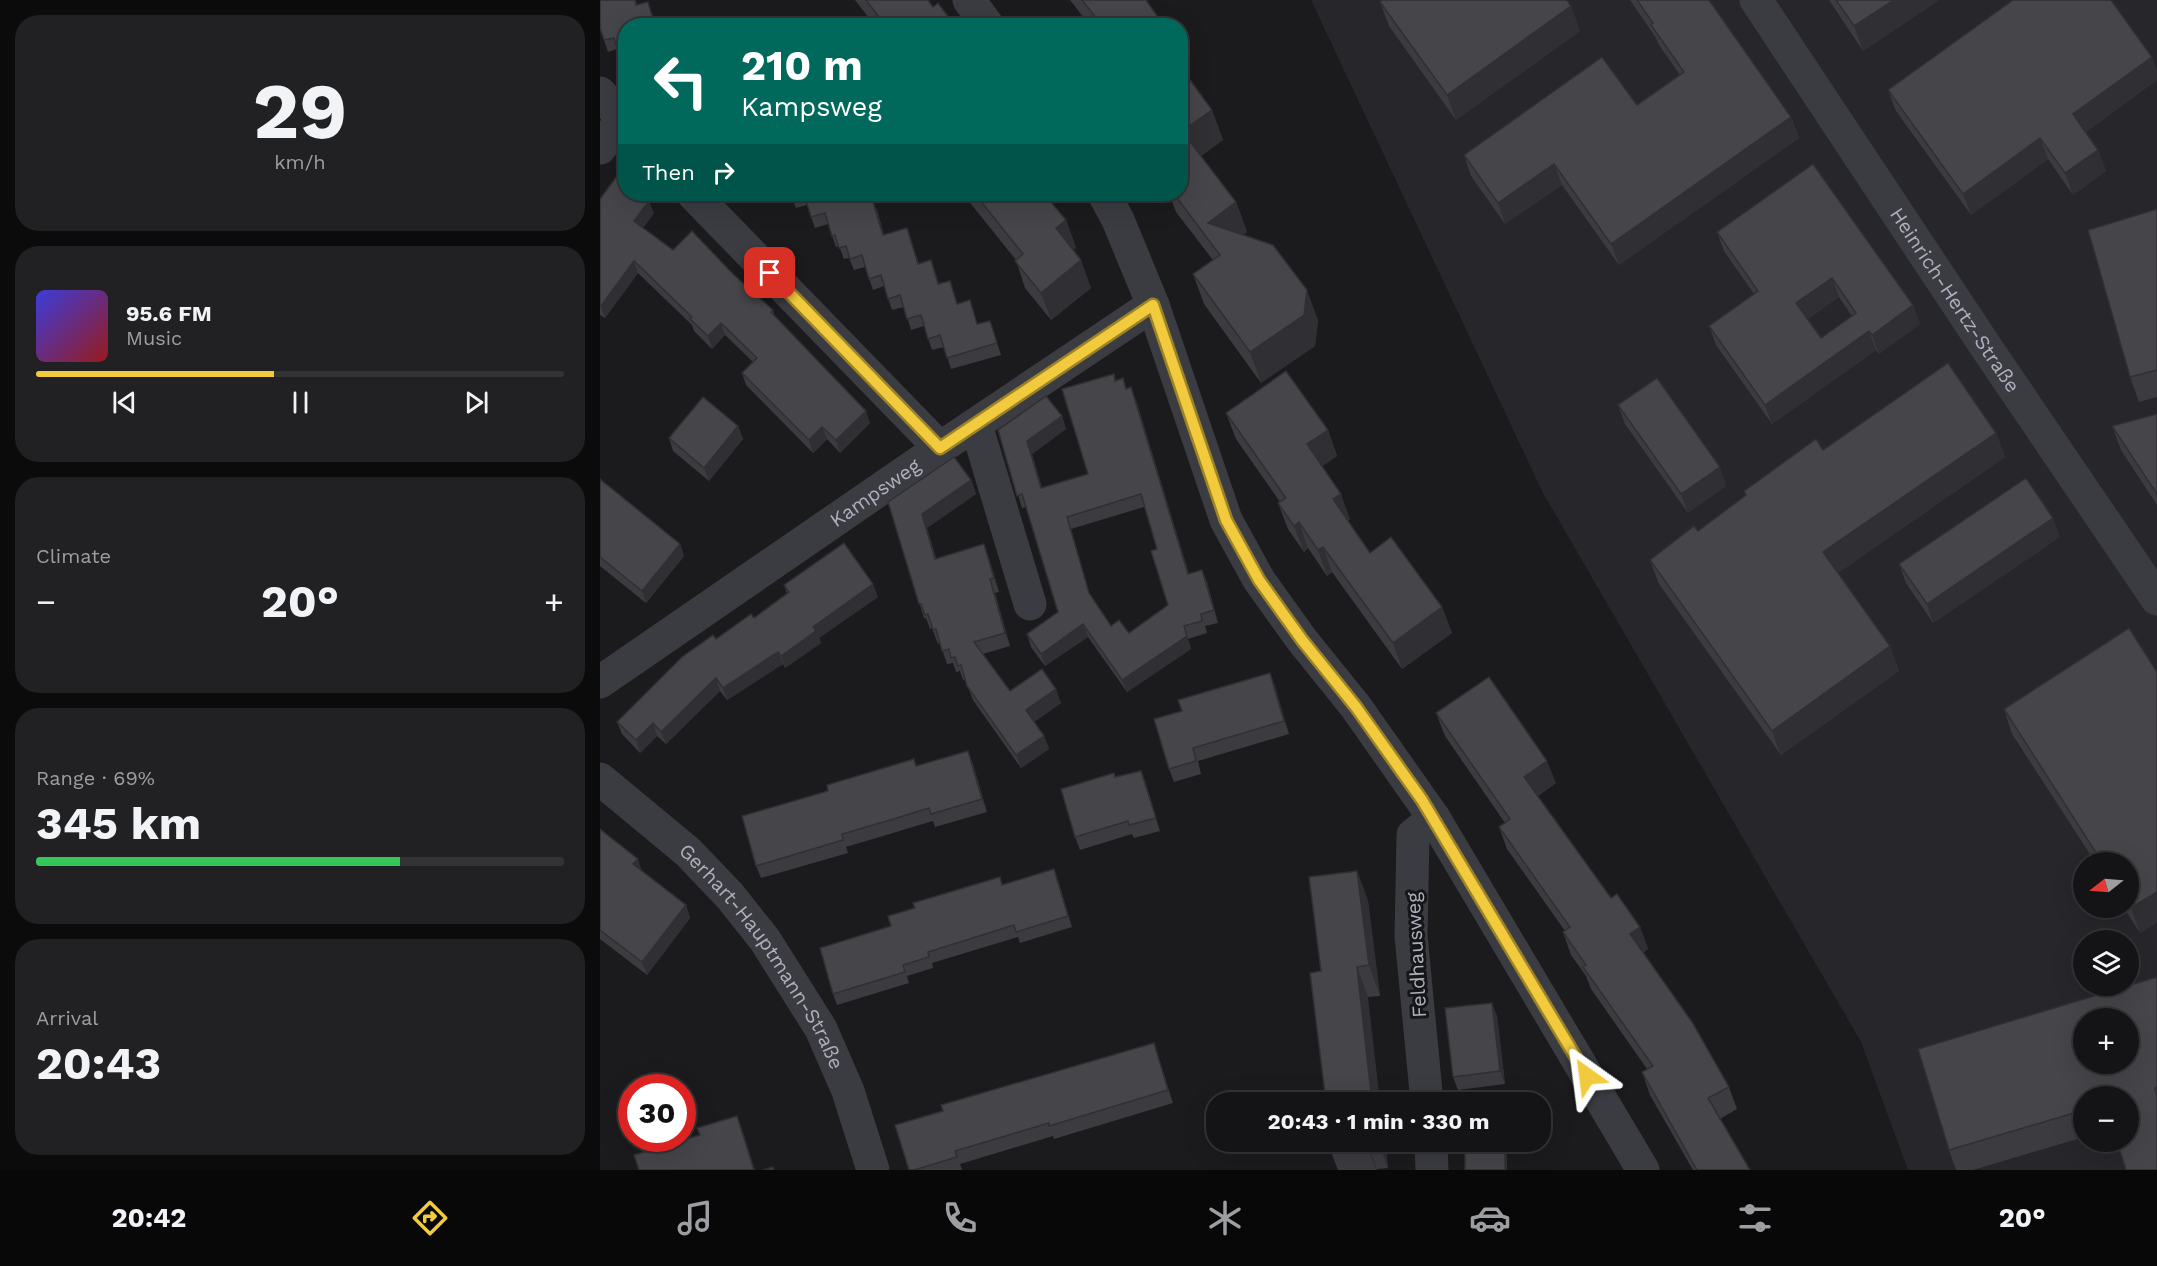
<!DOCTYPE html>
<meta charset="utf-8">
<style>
body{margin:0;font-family:"Work Sans",sans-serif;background:#212123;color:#f1f3f6;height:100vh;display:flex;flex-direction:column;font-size:22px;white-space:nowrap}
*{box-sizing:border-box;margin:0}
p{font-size:20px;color:#9d9ea1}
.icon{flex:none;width:33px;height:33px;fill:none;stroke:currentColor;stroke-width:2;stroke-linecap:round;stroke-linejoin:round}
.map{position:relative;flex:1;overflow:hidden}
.drawer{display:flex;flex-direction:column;gap:15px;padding:15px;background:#0b0b0c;width:600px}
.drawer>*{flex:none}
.banner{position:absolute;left:18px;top:18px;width:570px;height:183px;border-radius:24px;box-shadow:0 6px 24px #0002,0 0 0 2px #333335;background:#00695c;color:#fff;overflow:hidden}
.needle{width:39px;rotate:253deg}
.fabs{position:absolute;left:1473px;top:852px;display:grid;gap:12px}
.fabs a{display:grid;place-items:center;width:66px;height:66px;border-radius:50%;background:#141416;box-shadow:0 6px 24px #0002,0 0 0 2px #333335;font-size:30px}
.speed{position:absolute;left:18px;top:1074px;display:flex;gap:12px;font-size:30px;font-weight:700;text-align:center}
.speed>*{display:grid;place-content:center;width:78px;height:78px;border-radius:50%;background:#141416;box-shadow:0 6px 24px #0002,0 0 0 2px #333335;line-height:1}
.speed .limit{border:9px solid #d22;background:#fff;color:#111}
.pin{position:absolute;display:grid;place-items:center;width:51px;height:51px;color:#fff;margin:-26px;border-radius:12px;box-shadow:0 3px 9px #0006}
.me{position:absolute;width:66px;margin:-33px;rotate:329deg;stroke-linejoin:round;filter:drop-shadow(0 0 4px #0008)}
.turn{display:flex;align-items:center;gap:21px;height:126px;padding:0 24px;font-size:27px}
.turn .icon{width:78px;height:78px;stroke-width:2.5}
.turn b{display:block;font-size:42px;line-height:51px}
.then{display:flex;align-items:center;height:57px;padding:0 24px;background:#0003;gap:12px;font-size:22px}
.big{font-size:45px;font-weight:700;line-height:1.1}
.drawer .tile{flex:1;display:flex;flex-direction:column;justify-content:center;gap:9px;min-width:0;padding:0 21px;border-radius:24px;background:#212123}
.drawer .dial{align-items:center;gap:0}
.dial b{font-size:78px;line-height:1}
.song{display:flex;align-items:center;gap:18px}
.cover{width:72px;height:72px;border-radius:9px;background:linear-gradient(135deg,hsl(240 70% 55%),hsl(0 70% 35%))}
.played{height:6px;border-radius:3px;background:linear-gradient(90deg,#f1ca3e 45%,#333335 45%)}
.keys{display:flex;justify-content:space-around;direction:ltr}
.heat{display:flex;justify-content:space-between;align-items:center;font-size:33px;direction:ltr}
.charge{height:9px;border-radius:4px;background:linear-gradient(90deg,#34c759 69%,#333335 0)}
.trip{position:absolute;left:606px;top:1092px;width:345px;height:60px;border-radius:24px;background:#141416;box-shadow:0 6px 24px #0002,0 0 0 2px #333335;font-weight:700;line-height:60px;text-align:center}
.tabs{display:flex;height:96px;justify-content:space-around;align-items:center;background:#080809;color:#9d9ea1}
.tabs .icon{width:42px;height:42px}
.tabs .current{color:#f1ca3e}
.tabs b{font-size:27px;color:#f1f3f6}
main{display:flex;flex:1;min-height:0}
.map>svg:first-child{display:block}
.built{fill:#27262a;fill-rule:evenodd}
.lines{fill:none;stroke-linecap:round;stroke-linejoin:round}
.minor{stroke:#3b3c42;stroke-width:33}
.wall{fill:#3b3b40;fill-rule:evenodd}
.shaded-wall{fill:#303034}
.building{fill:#45454a;stroke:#303034;stroke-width:1.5;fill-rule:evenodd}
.route-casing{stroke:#9d8328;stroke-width:15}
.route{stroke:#f1ca3e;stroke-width:10}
.labels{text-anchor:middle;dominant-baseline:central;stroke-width:6;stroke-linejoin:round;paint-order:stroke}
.street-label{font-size:20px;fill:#adb0bc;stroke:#161518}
</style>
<main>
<section class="drawer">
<div class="tile dial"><b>29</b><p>km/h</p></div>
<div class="tile">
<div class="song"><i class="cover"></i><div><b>95.6 FM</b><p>Music</p></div></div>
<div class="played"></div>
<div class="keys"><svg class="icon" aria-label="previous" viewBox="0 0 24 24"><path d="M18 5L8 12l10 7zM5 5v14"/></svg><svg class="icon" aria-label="pause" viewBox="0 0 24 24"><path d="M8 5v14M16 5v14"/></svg><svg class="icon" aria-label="next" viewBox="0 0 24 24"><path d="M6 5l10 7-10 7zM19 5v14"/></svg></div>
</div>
<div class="tile"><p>Climate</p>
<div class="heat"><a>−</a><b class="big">20°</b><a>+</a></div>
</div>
<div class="tile"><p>Range · 69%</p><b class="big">345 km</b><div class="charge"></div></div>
<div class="tile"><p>Arrival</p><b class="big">20:43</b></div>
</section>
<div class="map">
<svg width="1557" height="1170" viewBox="0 0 1557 1170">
<rect width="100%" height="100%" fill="#1b1a1d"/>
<path class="built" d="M711 0H1557V1170H1308L1261 1042 943 493ZM1484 862H1528V908H1484ZM1484 940H1528V986H1484ZM1484 1018H1528V1064H1484ZM1484 1096H1528V1142H1484Z"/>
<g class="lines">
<g class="minor">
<polyline points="369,0 388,26"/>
<path id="s1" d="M1156 0 1386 347 1557 599"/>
<polyline points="0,93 26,123"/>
<polyline points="0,148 22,120"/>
<polyline points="93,194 340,448"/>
<polyline points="504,194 518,220 553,305 626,520 659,580 702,640 756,707 834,818 1043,1170"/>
<polyline points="376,425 430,604"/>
<path id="s2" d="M0 682 340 448 553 305"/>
<path id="s3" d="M0 779 88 852 130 896 165 940 221 1029 248 1091 273 1170"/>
<polyline points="827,1102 811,936 813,835 834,818"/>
<polyline points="831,1142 832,1170"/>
</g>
</g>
<g class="wall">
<polygon points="36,0 37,5 52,13 56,25 66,26 26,26 26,72 25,72 17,49 8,52 4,40"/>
<polygon points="255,0 328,0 333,7 355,26 275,26"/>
<polygon points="470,0 546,0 490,26"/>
<polygon points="1030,0 1109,0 1191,117 1199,138 1019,265 962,185 905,224 871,176 864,155 1037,105 1080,75 1059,45 1056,38"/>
<polygon points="1229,0 1339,0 1263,51"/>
<polygon points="780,2 971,6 980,31 856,120 789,26"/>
<polygon points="580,53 589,76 588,77 612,110 623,140 601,156 636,202 647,232 643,235 718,320 715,346 661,383 604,304 593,274 613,260 576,212 569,194 580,194"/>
<polygon points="1552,57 1557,71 1557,80 1486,132 1498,150 1506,171 1473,195 1448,159 1371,215 1296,111 1288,90"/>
<polygon points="190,194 258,194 261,202 277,210 284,235 307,228 319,264 335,272 339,284 350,281 357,304 370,300 377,324 390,321 401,355 351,369 344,347 332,350 324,326 311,330 304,307 292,310 284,286 273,290 265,267 254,270 249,258 244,259 239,246 236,247 228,224 215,228 207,205 196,208"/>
<polygon points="363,194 444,194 466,220 476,248 473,250 491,288 451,320 425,288 416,260"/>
<polygon points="0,199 54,213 43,228 73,250 133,274 173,310 175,317 270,423 240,453 227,439 213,453 146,385 142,373 153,362 125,335 112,349 94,331 92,325 38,273 5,318 0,315"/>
<polygon points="1557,209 1557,397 1539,402 1530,377"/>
<path d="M1117 232 1313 305 1320 324 1279 354 1276 350 1172 424 1116 345 1109 326 1154 294 1124 251ZM1239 297 1252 316 1221 338 1208 319Z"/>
<path d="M516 380 527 389 536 400 589 574 607 582 618 623 605 626 607 633 588 639 591 649 527 692 488 637 445 666 431 647 427 634 458 612 426 507 422 508 398 430 462 416 466 429 432 454 442 488 488 474ZM544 507 557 549 568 605 529 633 511 626 490 596 471 529Z"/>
<polygon points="1018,405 1126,486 1088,513 1025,424"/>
<polygon points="626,413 728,430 737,456 722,466 750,519 748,521 770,553 842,607 852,633 802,669 732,572 727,576 708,548 704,552 688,529 678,503 680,502 636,439"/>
<polygon points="1557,414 1557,505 1521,450 1512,426"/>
<polygon points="138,426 143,439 109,481 73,451 69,438"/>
<polygon points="1396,433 1405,457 1238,573 1290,646 1299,671 1181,755 1059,584 1050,560 1098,531 1146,495 1144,491 1223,450"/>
<polygon points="0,479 80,544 84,556 46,603 0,566"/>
<polygon points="371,480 376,494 327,528 336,558 389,558 399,592 395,593 410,646 383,654 410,691 461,703 434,722 444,736 449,749 421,768 373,700 365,679 363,680 360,671 356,672 353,663 347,664 340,643 338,644 332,628 330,629 326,618 324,618 288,502"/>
<polygon points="1460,537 1333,623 1306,583 1299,564"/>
<polygon points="184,585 278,597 219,638 221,643 185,668 183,664 127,700 120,691 66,744 57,736 40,753 22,734 17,722 116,639 154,618 187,594"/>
<polygon points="1557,672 1557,922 1540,933 1524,908 1528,908 1528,862 1495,862 1412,734 1404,709"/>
<polygon points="670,673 689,734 598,761 601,774 574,782 569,769 582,711"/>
<polygon points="836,713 956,783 938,796 1011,898 1040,927 1048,949 1043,953 1129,1087 1137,1109 1120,1119 1150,1170 1093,1170 1050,1095 1042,1072 1047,1069 991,989 986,976 971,955 963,932 965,931 907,849 899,827 905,823 845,736"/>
<polygon points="373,764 387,812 335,827 333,821 246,847 248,853 161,878 156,866 317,766"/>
<polygon points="541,771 560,831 534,838 532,834 480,850 475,837 515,777"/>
<polygon points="0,829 42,871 86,905 90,918 47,975 0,939"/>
<polygon points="757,871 768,901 780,996 768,997 721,971"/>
<polygon points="458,880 472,927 420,943 418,937 332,963 333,968 307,976 309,983 237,1005 233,994 291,926 403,885"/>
<polygon points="1557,977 1557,1170 1528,1096 1484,1096 1484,1137 1373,1170 1356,1170 1349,1150"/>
<polygon points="897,1016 905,1084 858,1090 853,1077"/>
<polygon points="554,1043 573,1103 454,1139 453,1136 360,1164 362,1170 309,1170 343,1111"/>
<polygon points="727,1142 785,1142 788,1168 777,1169 777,1170 738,1170"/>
</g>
<g class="shaded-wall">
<polygon points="1294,0 1339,0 1263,51 1254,26"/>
<polygon points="971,6 980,31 856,120 847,95"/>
<polygon points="580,53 589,76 581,81 580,79"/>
<polygon points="1552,57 1557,71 1557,80 1480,136 1473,114"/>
<polygon points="612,110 623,140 593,161 582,131"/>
<polygon points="1191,117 1199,138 1019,265 1011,244"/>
<polygon points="1440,138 1448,159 1371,215 1363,194"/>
<polygon points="1498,150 1506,171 1473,195 1465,173"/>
<polygon points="954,164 962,185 905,224 898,203"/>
<polygon points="272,199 277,210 287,246 283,235"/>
<polygon points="49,201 54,213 39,233 34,221"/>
<polygon points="636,202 647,232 619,254 608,223"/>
<polygon points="466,220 476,248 466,256 456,228"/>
<polygon points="481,260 491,288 451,320 441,293"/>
<polygon points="34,261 38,273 5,318 1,306"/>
<polygon points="1232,278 1239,297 1203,322 1196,303"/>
<polygon points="707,290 718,320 715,346 661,383 650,352"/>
<polygon points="1313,305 1320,324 1279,354 1272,335"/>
<polygon points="121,323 125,335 112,349 108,336"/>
<polygon points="1269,331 1276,350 1172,424 1165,405"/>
<polygon points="531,387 536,400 593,587 588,574"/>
<polygon points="266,411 270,423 240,453 236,440"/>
<polygon points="462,416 466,429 432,454 446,501 427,441"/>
<polygon points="138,426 143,439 109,481 104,468"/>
<polygon points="222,427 227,439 213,453 209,440"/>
<polygon points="728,430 737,456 717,470 707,444"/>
<polygon points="1396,433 1405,457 1232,577 1223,552"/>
<polygon points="1120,467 1126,486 1088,513 1081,494"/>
<polygon points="371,480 376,494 327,528 340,572 322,514"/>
<polygon points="741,494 750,519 743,524 733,499"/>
<polygon points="467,517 471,529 493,606 489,593"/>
<polygon points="1453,518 1460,537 1333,623 1327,604"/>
<polygon points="699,522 708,548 704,552 694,526"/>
<polygon points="80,544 84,556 46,603 42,591"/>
<polygon points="384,544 389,558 399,592 394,578"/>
<polygon points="723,547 732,572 727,576 718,550"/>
<polygon points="602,570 607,582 618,623 614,610"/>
<polygon points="390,579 395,593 410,646 405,633"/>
<polygon points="273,584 278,597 219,638 221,643 185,668 181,656 213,627"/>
<polygon points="842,607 852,633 802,669 793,643"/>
<polygon points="483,624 488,637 445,666 441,654"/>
<polygon points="584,626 591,649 527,692 522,680"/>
<polygon points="1290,646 1299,671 1181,755 1172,731"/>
<polygon points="178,652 183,664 127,700 123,688"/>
<polygon points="670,673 675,686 689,734 684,721"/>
<polygon points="116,678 120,691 66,744 61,732"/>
<polygon points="456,689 461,703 431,724 426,710"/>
<polygon points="53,723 57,736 40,753 36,740"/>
<polygon points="444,736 449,749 421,768 416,755"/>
<polygon points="368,751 373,764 387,812 382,799"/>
<polygon points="947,761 956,783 933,799 924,777"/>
<polygon points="541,771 546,783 560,831 556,818"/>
<polygon points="38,859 42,872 33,864"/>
<polygon points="757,871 768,901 780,996 769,965"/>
<polygon points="1557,892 1557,922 1540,933 1531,908"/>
<polygon points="86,905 90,918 47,975 42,962"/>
<polygon points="1040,927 1048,949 1038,956 1030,934"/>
<polygon points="757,967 768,997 780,1102 772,1102"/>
<polygon points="892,1003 897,1016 905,1084 900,1071"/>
<polygon points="554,1043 558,1056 573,1103 568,1090"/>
<polygon points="137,1116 144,1135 155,1170 154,1170"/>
<polygon points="766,1142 767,1142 777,1170 776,1170"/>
<polygon points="778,1142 785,1142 788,1168"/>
<polygon points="905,1149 907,1156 907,1170 905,1170"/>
</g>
<g class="building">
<polygon points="0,0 35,0 36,5 48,2 55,26 26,26 26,60 21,61 14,38 4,40 0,28"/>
<polygon points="266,0 328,0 333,7 338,3 355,26 286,26"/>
<polygon points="482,0 546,0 564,26 490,26 498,20"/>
<polygon points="782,0 967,0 971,6 847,95 780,2"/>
<polygon points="1037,0 1109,0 1191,117 1011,244 954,164 898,203 864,155 1002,57 1037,105 1084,72 1051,25 1053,23"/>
<polygon points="1236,0 1294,0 1254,26"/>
<polygon points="1413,0 1511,0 1552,57 1473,114 1498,150 1465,173 1440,138 1363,194 1288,90"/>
<polygon points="65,23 66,26 55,26"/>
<polygon points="580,66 612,110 582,131 636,202 608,223 673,245 707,290 704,315 650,352 593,274 620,255 574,194 580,194"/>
<path d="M1213 164 1313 305 1272 335 1269 331 1165 405 1109 326 1158 291 1117 232ZM1232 278 1256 313 1221 338 1196 303Z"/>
<polygon points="17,176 26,183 26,194 40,194 49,201 34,221 73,250 92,231 133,274 173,310 171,312 266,411 236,440 222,427 209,440 142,373 157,358 121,323 108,336 90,319 92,317 34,261 1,306 0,306 0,199"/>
<polygon points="190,194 203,194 191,197"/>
<polygon points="204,194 257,194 260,202 272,199 283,235 307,228 318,264 331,260 338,284 350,281 357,304 370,300 377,324 390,321 397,343 347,358 340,335 328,339 321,315 307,319 300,295 288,299 281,275 269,279 262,255 250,259 246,246 239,248 235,235 232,236 225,213 211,217"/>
<polygon points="375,194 444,194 466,220 456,228 481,260 441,293 415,261 423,254"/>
<polygon points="1557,209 1557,370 1530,377 1488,230"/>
<polygon points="1348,363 1396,433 1223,552 1290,646 1172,731 1050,560 1094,526 1098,531 1146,495 1144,491 1216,439 1223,450"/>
<polygon points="686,371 728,430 707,444 741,494 733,499 770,553 791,537 842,607 793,643 723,547 718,550 699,522 694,526 678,503 686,498 626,413"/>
<path d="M514 374 515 381 523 378 526 389 531 387 588 574 602 570 614 610 601 614 602 621 584 626 587 636 522 680 483 624 441 654 427 634 458 612 422 494 417 496 398 430 446 396 462 416 427 441 441 488 488 474 462 389ZM541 494 557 549 551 551 568 605 529 633 519 620 511 626 489 593 467 517Z"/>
<polygon points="1057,378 1120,467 1081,494 1018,405"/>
<polygon points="103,397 138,426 104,468 69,438"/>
<polygon points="1557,414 1557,494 1512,426"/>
<polygon points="354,457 371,480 322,514 335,559 384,544 394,578 390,579 405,633 374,642 410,691 442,669 456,689 426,710 444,736 416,755 367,686 361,665 358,666 355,657 351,658 349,649 342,651 336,629 333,630 328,614 325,615 321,604 319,604 288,502"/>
<polygon points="1426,478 1453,518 1327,604 1299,564"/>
<polygon points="0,479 80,544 42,591 0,557"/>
<polygon points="244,543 273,584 213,627 216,631 181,656 178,652 123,688 116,678 61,732 53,723 36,740 17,722 82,657 113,635 116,639 151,614 154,618 189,592 184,585"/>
<polygon points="1529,628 1557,672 1557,892 1531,908 1528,904 1528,862 1502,862 1404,709"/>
<polygon points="670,673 684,721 593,748 596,761 569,769 554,719 582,711 578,700"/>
<polygon points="889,677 947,761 924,777 1011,898 1017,894 1040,927 1030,934 1092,1022 1129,1087 1108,1098 1150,1170 1097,1170 1042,1072 1053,1066 983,967 986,965 963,932 970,927 899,827 910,819 836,713"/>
<polygon points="368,751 382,799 331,814 329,808 287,821 242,834 243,840 156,866 142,816 228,791 227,785 314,759 316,766"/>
<polygon points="541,771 556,818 529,825 528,821 475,837 461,789 514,773 515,777"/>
<polygon points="0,829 38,859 33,864 86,905 42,962 0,930"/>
<polygon points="454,869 468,916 416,932 414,925 328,952 329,957 303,965 305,972 233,994 220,948 291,926 288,916 315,908 313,903 400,877 402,885"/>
<polygon points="757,871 769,965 757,967 772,1102 726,1102 710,973 721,971 709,877"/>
<path d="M1557 977V1088H1555L1557 1096V1170H1526L1517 1142H1528V1096H1484V1110L1349 1150 1318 1049ZM1484 1018H1528V1064H1484Z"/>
<polygon points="892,1003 900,1071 853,1077 845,1008"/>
<polygon points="554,1043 568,1090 449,1126 449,1123 355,1151 357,1157 314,1170 309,1170 295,1125 343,1111 341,1105"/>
<polygon points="874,1094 875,1102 852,1102 851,1096"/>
<polygon points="137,1116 154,1170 39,1170 34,1155 100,1135 97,1128"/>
<polygon points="905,1149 905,1170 865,1170 865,1150"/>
<polygon points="173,1167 174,1170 163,1170"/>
</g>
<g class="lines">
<g class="route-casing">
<polyline id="route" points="170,273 340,448 553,305 626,520 659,580 702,640 756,707 822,800 987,1076"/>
</g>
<use href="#route" class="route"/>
</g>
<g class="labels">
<g class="street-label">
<text stroke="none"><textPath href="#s1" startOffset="360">Heinrich-Hertz-Straße</textPath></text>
<text stroke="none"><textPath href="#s2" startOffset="334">Kampsweg</textPath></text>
<text transform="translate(816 955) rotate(-93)">Feldhausweg</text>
<text stroke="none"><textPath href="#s3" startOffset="243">Gerhart-Hauptmann-Straße</textPath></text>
</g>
</g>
</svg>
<div class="fabs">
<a><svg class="needle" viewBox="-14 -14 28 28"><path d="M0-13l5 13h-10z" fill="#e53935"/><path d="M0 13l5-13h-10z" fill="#9d9ea1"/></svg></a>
<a><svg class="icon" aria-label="layers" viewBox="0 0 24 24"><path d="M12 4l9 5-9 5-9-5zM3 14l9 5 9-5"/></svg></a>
<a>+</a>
<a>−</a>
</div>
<div class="speed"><div class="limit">30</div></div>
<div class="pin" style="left:170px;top:273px;background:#d93025"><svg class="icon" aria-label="arrive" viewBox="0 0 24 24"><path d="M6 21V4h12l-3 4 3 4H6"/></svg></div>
<svg class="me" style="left:987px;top:1076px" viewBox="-20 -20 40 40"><path d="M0-17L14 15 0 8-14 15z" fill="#f1ca3e" stroke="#fff" stroke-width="4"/></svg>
<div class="trip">20:43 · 1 min · 330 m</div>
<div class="banner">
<div class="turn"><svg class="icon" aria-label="left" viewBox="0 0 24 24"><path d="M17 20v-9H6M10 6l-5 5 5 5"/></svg><div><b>210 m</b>Kampsweg</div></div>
<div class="then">Then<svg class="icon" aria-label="right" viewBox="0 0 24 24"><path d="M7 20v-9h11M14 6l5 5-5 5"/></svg></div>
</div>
</div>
</main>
<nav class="tabs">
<b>20:42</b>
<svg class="icon current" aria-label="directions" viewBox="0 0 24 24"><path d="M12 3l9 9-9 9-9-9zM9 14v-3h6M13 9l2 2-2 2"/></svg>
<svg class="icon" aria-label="music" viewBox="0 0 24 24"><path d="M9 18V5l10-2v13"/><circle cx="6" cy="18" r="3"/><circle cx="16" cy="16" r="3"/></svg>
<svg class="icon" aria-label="phone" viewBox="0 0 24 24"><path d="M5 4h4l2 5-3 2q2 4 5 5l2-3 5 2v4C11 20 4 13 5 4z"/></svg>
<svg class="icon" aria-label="climate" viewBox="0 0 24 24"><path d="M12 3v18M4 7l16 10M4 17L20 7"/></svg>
<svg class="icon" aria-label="car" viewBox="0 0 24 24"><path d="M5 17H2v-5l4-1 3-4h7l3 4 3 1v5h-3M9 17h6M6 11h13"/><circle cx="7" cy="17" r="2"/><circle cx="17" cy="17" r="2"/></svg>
<svg class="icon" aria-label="filters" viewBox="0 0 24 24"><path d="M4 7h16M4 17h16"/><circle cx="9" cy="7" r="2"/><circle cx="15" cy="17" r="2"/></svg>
<b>20°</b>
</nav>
